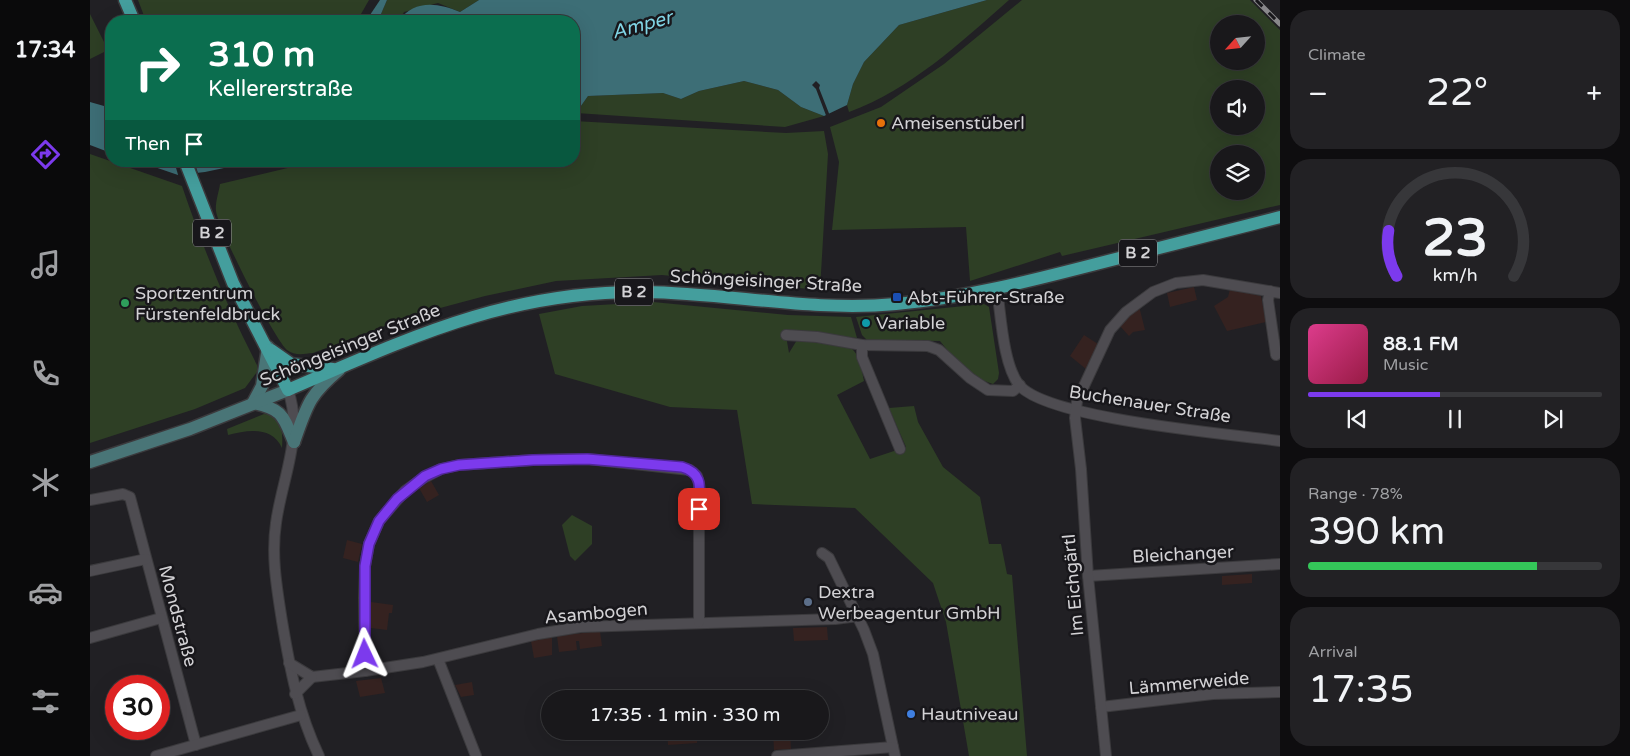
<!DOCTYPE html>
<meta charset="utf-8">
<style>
body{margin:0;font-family:"Varela Round",sans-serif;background:#222124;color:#f1f3f6;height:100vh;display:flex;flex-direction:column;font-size:19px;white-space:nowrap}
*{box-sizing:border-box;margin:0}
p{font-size:16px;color:#9fa0a3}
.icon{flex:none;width:28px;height:28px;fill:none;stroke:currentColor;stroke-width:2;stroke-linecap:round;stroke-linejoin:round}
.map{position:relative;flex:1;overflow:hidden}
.details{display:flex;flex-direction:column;gap:10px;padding:10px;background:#0e0d0f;width:350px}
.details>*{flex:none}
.guide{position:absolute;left:15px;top:15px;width:475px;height:152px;border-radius:20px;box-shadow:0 5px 20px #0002,0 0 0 1px #37373a;background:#0b6e4f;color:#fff;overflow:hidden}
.needle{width:32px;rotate:243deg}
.controls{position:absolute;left:1120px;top:15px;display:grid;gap:10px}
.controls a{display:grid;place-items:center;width:55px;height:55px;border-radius:50%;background:#19181b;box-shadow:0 5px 20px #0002,0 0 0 1px #37373a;font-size:25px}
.speed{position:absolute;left:15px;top:675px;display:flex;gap:10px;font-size:25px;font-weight:700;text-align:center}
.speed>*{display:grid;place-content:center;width:65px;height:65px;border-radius:50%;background:#19181b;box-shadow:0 5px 20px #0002,0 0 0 1px #37373a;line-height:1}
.speed .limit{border:8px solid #d22;background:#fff;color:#111}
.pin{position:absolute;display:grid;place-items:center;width:42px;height:42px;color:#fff;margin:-21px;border-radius:10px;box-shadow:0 2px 8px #0006}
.me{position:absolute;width:55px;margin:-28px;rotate:358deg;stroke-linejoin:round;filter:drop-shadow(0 0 4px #0008)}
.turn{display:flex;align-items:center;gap:18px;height:105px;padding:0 20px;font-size:22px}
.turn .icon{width:65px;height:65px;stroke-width:2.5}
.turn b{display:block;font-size:35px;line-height:42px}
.then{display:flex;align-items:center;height:48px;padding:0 20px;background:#0003;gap:10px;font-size:19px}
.big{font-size:38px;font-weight:600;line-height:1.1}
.details .widget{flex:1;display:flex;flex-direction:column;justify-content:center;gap:8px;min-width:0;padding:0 18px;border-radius:20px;background:#222124}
.details .dial{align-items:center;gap:0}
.dial svg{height:130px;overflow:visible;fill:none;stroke:#37373a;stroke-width:7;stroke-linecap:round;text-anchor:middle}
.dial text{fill:#f1f3f6;stroke:none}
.song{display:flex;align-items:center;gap:15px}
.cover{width:60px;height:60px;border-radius:8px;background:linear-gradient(135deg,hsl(330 70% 55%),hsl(340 70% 35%))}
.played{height:5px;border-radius:2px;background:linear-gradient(90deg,#7c3aed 45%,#37373a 45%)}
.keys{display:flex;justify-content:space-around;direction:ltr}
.heat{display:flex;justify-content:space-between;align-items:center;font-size:28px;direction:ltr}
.charge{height:8px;border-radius:4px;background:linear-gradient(90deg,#34c759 78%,#37373a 0)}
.trip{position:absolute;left:451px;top:690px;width:288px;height:50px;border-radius:25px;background:#19181b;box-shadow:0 5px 20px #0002,0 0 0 1px #37373a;font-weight:600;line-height:50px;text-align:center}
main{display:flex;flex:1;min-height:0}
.tabs{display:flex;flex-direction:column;width:90px;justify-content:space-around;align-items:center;background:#0a0a0b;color:#9fa0a3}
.tabs .icon{width:35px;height:35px}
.tabs .active{color:#7c3aed}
.tabs b{font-size:22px;color:#f1f3f6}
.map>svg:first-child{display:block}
.industrial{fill:#352220}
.green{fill:#2e3f25;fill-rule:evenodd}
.water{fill:#3d6e76}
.pier{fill:#212024}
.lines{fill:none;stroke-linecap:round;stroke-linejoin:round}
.street-casing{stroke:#3b3a3d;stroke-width:12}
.secondary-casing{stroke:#3b3a3d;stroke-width:15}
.primary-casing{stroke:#3b3a3d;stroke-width:15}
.street{stroke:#4e4c51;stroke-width:10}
.secondary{stroke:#497577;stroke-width:12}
.primary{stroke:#449e9d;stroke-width:12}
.rail-casing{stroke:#89888b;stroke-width:5}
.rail{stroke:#18171b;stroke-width:3;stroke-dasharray:9;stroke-linecap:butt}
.route-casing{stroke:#51269a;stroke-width:12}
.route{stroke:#7c3aed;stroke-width:9}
.food-dot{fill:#e8710a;stroke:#18171b;stroke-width:2}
.transit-dot{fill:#1a4fb4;stroke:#18171b;stroke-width:2}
.leisure-dot{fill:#2e9e5b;stroke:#18171b;stroke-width:2}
.culture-dot{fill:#0f9aa8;stroke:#18171b;stroke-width:2}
.service-dot{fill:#5c6f8a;stroke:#18171b;stroke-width:2}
.shop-dot{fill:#3f7fe0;stroke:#18171b;stroke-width:2}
.labels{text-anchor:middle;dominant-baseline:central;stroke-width:5;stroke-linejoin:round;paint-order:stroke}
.shield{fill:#18171b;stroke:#9b9a9d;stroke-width:1}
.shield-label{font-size:16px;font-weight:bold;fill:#d3d2d5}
.poi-label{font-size:18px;fill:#d3d2d5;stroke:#18171b;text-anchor:start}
.street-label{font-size:18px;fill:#d3d2d5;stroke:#18171b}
.water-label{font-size:19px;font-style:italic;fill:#81d5e5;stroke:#18171b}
</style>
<main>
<nav class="tabs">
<b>17:34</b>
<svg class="icon active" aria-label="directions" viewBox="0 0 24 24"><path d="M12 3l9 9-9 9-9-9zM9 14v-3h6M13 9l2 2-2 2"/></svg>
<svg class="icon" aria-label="music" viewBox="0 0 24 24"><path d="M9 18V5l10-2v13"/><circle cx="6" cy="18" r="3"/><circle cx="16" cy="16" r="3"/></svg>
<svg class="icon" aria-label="phone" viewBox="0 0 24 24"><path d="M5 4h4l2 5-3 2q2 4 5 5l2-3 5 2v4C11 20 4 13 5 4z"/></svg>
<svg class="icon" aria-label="climate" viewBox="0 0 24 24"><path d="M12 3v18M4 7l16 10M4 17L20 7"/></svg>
<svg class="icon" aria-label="car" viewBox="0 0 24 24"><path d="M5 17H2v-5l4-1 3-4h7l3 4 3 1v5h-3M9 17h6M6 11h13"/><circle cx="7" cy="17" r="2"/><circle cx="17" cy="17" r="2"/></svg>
<svg class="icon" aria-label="filters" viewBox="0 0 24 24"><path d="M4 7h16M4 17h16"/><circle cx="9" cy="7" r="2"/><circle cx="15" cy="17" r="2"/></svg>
</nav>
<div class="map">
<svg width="1190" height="756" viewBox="0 0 1190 756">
<rect width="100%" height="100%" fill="#212024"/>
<g class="industrial">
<polygon points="1104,287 1107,300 1080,307 1077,293"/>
<polygon points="1140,289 1171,296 1176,322 1137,331 1124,306 1138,297"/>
<polygon points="1049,306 1055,330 1043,332 1039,336 1029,325"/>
<polygon points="994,335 1008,344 996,369 980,356"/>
<polygon points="341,481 349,495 337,502 329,488"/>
<polygon points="257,540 272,544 268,562 253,558"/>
<polygon points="1162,574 1162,583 1132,585 1132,576"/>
<polygon points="281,602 303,605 302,613 299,613 297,630 281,628"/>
<polygon points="737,627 738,640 704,641 703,628"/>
<polygon points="510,631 512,646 490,649 489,641 486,641 487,650 469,652 467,636"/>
<polygon points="462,637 462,655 444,658 441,641"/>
<polygon points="291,678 295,693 270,697 266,681"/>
<polygon points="382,682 384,695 371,697 365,685"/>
<polygon points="577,731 607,731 607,743 578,745"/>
<polygon points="700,731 701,749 684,750 683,732"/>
</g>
<g class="green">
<polygon points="48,0 279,0 267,21 56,21"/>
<polygon points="297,0 389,0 370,12 348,3 314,12 309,21 288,21"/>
<path d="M897 0H919C869 44 821 89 759 112L757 105 763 84 774 62 809 25Z"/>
<path d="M932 0H1160L1190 30V205L972 256 970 252 880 281 876 227 742 230 749 162 740 127 791 107 854 64ZM1129 24H1166V61H1129ZM1129 89H1166V126H1129ZM1129 154H1166V191H1129Z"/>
<polygon points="0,14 18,50 0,59"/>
<polygon points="654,81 688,90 711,107 734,116 695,127 486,113 498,96 573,93 591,99 609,91"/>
<path d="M484 121 696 133 734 131 738 154 730 290 572 275 466 281 395 296 324 315 223 353C213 354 205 356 197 350 184 339 128 228 126 211 125 202 129 192 130 184L227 161H484Z"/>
<path d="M0 154 92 186C113 248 137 307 167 365V372L155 388 105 409 0 443Z"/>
<path d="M563 302 698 315 761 317 767 338 695 330 699 353 707 340C722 341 755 340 764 351 771 359 772 372 774 381L747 395 780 459 816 447 799 408 824 406 828 422 853 467 890 497 899 544H911L917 574 922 575 937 756H879L856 622 843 583 765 508 662 504 647 410 580 407 465 374 449 314 492 306Z"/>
<path d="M894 304 899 307 909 373 908 379 903 384C880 377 864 359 850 341L777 340 772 335 766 317Z"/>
<path d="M174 414C193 414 193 434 192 448 182 426 158 430 138 435L137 429Z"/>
<polygon points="482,515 502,526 502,544 485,561 480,556 472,525"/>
</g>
<g class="water">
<polygon points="290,0 297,0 288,21 276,21"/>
<path d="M389 0H897L809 25 774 62 763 84 757 105 734 116 711 107 688 90 654 81 609 91 591 99 573 93 498 96 486 113 484 112V21H349L340 17 333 21H309C323 0 347 2 370 12Z"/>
<polygon points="0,102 21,108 21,153 0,145"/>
<polygon points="47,161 167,161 115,172 88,175"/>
</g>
<g class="pier">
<polygon points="726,81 730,85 729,88 740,116 737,118 726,89 722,85"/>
<polygon points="84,161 104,161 109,176 89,178"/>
</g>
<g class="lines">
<g class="street-casing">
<g id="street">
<path d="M907 289C911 316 913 364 929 385 957 419 1140 434 1190 441"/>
<polyline points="1180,291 1178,300 1186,355"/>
<polyline points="696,335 727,337 772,345 838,346 849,350 880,378 898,390 923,391 930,385"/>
<polyline points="772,345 772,357 810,449"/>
<path d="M198 390C214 436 192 478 186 523 181 556 187 589 192 621 200 669 208 712 229 756"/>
<polyline points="0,500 33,494 40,497 106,745"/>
<polyline points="732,553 739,558 774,630 783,654 805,756"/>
<polyline points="0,571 56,559"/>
<polyline points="998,576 1190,564"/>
<polyline points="0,638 71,618"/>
<polyline points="348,659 386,756"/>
<polyline points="199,663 222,677 275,671 333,662 448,634 490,627 745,619 768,616"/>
<polyline points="275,671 274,598 275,566 279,544 289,521 295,514 315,491 332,479 351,469 369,465 443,460 497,459 600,470 607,476 609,484 609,622"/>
<polyline points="205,694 222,677"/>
<polyline points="1011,707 1123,694 1190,692"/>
<polyline points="66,756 211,715"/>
<polyline points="687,756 803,747"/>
<polyline points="1016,756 998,576 991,469 985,418 987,401 1020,330 1036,312 1063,292 1086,283 1113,280 1190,293"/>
</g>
</g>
<g class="secondary-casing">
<g id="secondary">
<path d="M163 403C193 409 193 416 204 442"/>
<polyline points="163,403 172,386 178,347"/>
<path d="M204 442C217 406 218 396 249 370"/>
<polyline points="0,462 100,429 198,390"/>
</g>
</g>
<g class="primary-casing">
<g id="primary">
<polyline points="35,0 44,21"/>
<path d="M95 161 143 283 198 390C319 338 419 290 555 292 639 293 722 312 806 304 874 298 940 281 1006 264 1068 248 1129 233 1190 217"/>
<polyline points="181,350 201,364 243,369"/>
</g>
</g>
<use href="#street" class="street"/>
<use href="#secondary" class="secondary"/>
<use href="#primary" class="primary"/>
<g class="rail-casing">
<polyline id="rail" points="1166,0 1190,24"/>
</g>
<use href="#rail" class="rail"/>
</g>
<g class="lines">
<g class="route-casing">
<path id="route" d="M275 654V566L279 544 289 521 307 499 335 476 351 469 369 465 443 460 497 459 592 467C615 474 609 490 609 509"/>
</g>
<use href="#route" class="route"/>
</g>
<circle class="food-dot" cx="791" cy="123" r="5"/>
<rect class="transit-dot" x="802" y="292" width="10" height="10" rx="2.5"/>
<circle class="leisure-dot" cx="35" cy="303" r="5"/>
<circle class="culture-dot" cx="776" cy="323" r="5"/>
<circle class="service-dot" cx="718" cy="602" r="5"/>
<circle class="shop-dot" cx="821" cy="714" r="5"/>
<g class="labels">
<g class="shield">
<rect x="103" y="219.5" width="38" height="27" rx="4"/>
<rect x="1029" y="239.5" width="38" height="27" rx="4"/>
<rect x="525" y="278.5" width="38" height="27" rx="4"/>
</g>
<g class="shield-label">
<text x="122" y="233">B 2</text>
<text x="1048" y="253">B 2</text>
<text x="544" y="292">B 2</text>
</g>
<g class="poi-label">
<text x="801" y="123">Ameisenstüberl</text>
<text x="45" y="293">Sportzentrum<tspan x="45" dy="21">Fürstenfeldbruck</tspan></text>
<text x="817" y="297">Abt-Führer-Straße</text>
<text x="786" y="323">Variable</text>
<text x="728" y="592">Dextra<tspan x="728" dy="21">Werbeagentur GmbH</tspan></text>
<text x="831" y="714">Hautniveau</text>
</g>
<g class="street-label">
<text transform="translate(676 281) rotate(3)">Schöngeisinger Straße</text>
<text transform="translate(260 345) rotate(-22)">Schöngeisinger Straße</text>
<text transform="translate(1060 404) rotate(9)">Buchenauer Straße</text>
<text transform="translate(1093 554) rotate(-3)">Bleichanger</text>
<text transform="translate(983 585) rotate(-95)">Im Eichgärtl</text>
<text transform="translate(506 613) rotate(-5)">Asambogen</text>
<text transform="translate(88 616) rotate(75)">Mondstraße</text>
<text transform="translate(1099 683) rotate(-5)">Lämmerweide</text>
</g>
<g class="water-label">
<text transform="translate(552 25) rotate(-15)">Amper</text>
</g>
</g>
</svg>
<div class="controls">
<a><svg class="needle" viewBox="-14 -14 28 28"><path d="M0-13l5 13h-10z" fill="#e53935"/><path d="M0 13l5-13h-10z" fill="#9fa0a3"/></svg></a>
<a><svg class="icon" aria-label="sound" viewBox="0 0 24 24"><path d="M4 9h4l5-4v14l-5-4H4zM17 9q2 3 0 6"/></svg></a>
<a><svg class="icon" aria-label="layers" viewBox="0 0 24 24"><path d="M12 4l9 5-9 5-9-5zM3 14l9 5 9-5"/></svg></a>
</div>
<div class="speed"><div class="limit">30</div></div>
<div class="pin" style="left:609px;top:509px;background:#d93025"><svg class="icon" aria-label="arrive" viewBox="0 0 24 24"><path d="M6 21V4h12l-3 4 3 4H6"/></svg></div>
<svg class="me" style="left:275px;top:654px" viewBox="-20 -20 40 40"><path d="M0-17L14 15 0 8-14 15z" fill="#7c3aed" stroke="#fff" stroke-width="4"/></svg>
<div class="trip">17:35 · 1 min · 330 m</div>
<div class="guide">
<div class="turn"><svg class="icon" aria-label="right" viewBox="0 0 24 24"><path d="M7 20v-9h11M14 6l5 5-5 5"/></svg><div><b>310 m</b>Kellererstraße</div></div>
<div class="then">Then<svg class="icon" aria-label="arrive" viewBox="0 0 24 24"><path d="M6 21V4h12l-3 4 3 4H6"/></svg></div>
</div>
</div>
<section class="details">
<div class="widget"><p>Climate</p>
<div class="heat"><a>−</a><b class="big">22°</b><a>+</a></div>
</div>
<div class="widget dial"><svg viewBox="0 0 100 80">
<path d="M14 69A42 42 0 1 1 86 69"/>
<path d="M14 69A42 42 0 0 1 9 41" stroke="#7c3aed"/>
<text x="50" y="56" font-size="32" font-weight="700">23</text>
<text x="50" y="72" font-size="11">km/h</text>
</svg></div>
<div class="widget">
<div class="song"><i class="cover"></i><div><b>88.1 FM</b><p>Music</p></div></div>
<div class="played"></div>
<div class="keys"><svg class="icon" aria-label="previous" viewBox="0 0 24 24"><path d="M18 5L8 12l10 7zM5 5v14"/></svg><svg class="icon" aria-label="pause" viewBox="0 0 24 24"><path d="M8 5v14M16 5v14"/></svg><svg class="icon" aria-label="next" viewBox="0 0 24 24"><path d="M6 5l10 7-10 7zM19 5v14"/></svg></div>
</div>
<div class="widget"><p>Range · 78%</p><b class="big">390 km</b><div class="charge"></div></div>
<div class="widget"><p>Arrival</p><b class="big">17:35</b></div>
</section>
</main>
